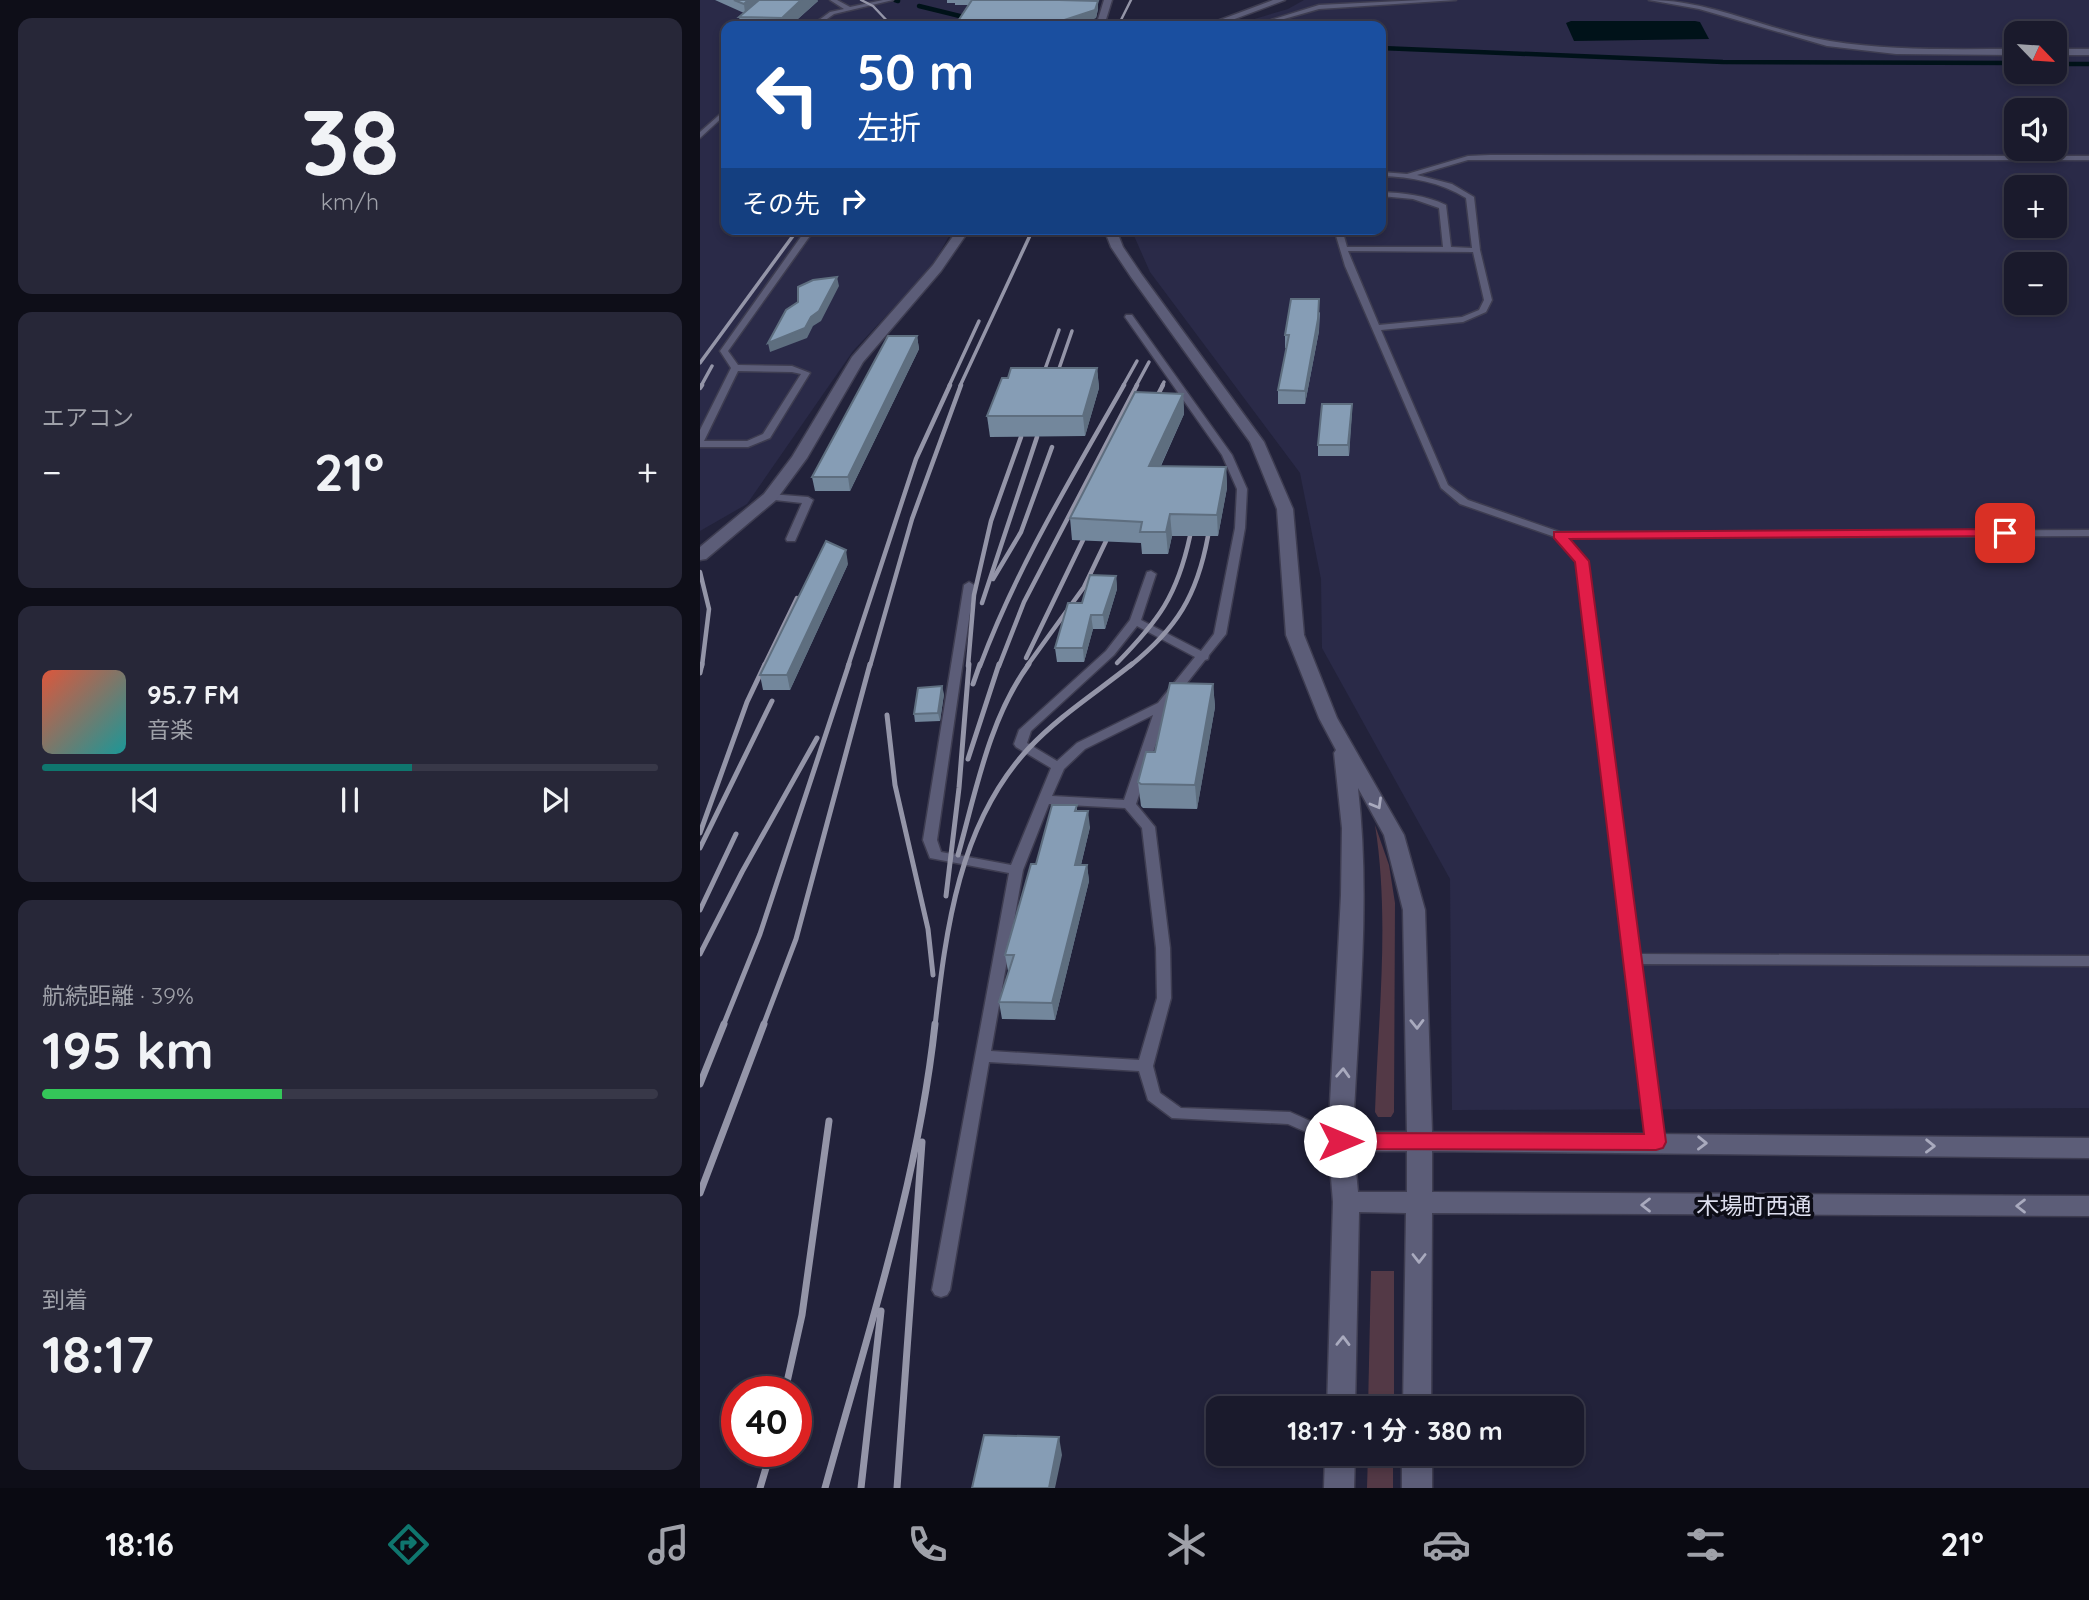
<!DOCTYPE html>
<html lang="ja">
<meta charset="utf-8">
<style>
body{margin:0;font-family:Quicksand,"Noto Sans JP",sans-serif;background:#272738;color:#f1f3f6;height:100vh;display:flex;flex-direction:column;font-size:26px;white-space:nowrap}
*{box-sizing:border-box;margin:0}
p{font-size:23px;color:#9fa1a9}
.icon{flex:none;width:38px;height:38px;fill:none;stroke:currentColor;stroke-width:2;stroke-linecap:round;stroke-linejoin:round}
.map{position:relative;flex:1;overflow:hidden}
.details{display:flex;flex-direction:column;gap:18px;padding:18px;background:#0e0e18;width:700px}
.details>*{flex:none}
.hud{position:absolute;left:21px;top:21px;width:665px;height:214px;border-radius:14px;box-shadow:0 4px 10px #0003,0 0 0 2px #383848;background:#1a4fa0;color:#fff;overflow:hidden}
.needle{width:46px;rotate:115deg}
.controls{position:absolute;left:1304px;top:21px;display:grid;gap:14px}
.controls a{display:grid;place-items:center;width:63px;height:63px;border-radius:14px;background:#1a1a2c;box-shadow:0 4px 10px #0003,0 0 0 2px #383848;font-size:35px}
.speed{position:absolute;left:21px;top:1376px;display:flex;gap:14px;font-size:35px;font-weight:700;text-align:center}
.speed>*{display:grid;place-content:center;width:91px;height:91px;border-radius:50%;background:#1a1a2c;box-shadow:0 4px 10px #0003,0 0 0 2px #383848;line-height:1}
.speed .limit{border:10px solid #d22;background:#fff;color:#111}
.pin{position:absolute;display:grid;place-items:center;width:60px;height:60px;color:#fff;margin:-30px;border-radius:14px;box-shadow:0 4px 10px #0006}
.me{position:absolute;width:77px;margin:-38px;rotate:90deg;stroke-linejoin:round;filter:drop-shadow(0 0 5px #0008)}
.turn{display:flex;align-items:center;gap:24px;height:147px;padding:0 21px;font-size:32px}
.turn .icon{width:91px;height:91px;stroke-width:2.5}
.turn b{display:block;font-size:49px;line-height:60px}
.then{display:flex;align-items:center;height:66px;padding:0 21px;background:#0003;gap:14px;font-size:26px}
.big{font-size:52px;font-weight:700;line-height:1.1}
.details .card{flex:1;display:flex;flex-direction:column;justify-content:center;gap:10px;min-width:0;padding:0 24px;border-radius:14px;background:#272738}
.details .dial{align-items:center;gap:0}
.dial b{font-size:91px;line-height:1}
.song{display:flex;align-items:center;gap:21px}
.cover{width:84px;height:84px;border-radius:10px;background:linear-gradient(135deg,hsl(10 70% 55%),hsl(180 70% 35%))}
.played{height:7px;border-radius:4px;background:linear-gradient(90deg,#0f766e 60%,#383848 60%)}
.keys{display:flex;justify-content:space-around;direction:ltr}
.heat{display:flex;justify-content:space-between;align-items:center;font-size:38px;direction:ltr}
.charge{height:10px;border-radius:5px;background:linear-gradient(90deg,#34c759 39%,#383848 0)}
.trip{position:absolute;left:506px;top:1396px;width:378px;height:70px;border-radius:14px;background:#1a1a2c;box-shadow:0 4px 10px #0003,0 0 0 2px #383848;font-weight:700;line-height:70px;text-align:center}
.tab-bar{display:flex;height:112px;justify-content:space-around;align-items:center;background:#0a0a12;color:#9fa1a9}
.tab-bar .icon{width:49px;height:49px}
.tab-bar .active{color:#0f766e}
.tab-bar b{font-size:32px;color:#f1f3f6}
main{display:flex;flex:1;min-height:0}
.map>svg:first-child{display:block}
.built{fill:#2a2a48;fill-rule:evenodd}
.green{fill:#533946}
.water{fill:#001219}
.lines{fill:none;stroke-linecap:round;stroke-linejoin:round}
.stream{stroke:#001219;stroke-width:4.5}
.service-casing{stroke:#3e3d51;stroke-width:3}
.minor-casing{stroke:#3e3d51;stroke-width:3}
.tertiary-casing{stroke:#3e3d51;stroke-width:3}
.service{fill:#5c5d78;fill-rule:evenodd}
.minor{fill:#5c5d78;fill-rule:evenodd}
.tertiary{fill:#5c5d78;fill-rule:evenodd}
.rail-far4{stroke:#9495a8;stroke-width:2.5}
.rail-far3{stroke:#9495a8;stroke-width:3.5}
.rail-far2{stroke:#9495a8;stroke-width:4.5}
.rail-far1{stroke:#9495a8;stroke-width:5}
.rail{stroke:#9495a8;stroke-width:7}
.wall{fill:#73879c}
.shaded-wall{fill:#5e6e7f}
.building{fill:#869db5;stroke:#5e6e7f;stroke-width:2}
.oneway{stroke:#a9aabe}
.route{fill:#e11d48;stroke:#92132f;stroke-width:2}
.labels{text-anchor:middle;dominant-baseline:central;stroke-width:7;stroke-linejoin:round;paint-order:stroke}
.near-street-label{font-size:23px;fill:#dcdded;stroke:#0d0d17}
</style>
<main>
<section class="details">
<div class="card dial"><b>38</b><p>km/h</p></div>
<div class="card"><p>エアコン</p>
<div class="heat"><a>−</a><b class="big">21°</b><a>+</a></div>
</div>
<div class="card">
<div class="song"><i class="cover"></i><div><b>95.7 FM</b><p>音楽</p></div></div>
<div class="played"></div>
<div class="keys"><svg class="icon" aria-label="previous" viewBox="0 0 24 24"><path d="M18 5L8 12l10 7zM5 5v14"/></svg><svg class="icon" aria-label="pause" viewBox="0 0 24 24"><path d="M8 5v14M16 5v14"/></svg><svg class="icon" aria-label="next" viewBox="0 0 24 24"><path d="M6 5l10 7-10 7zM19 5v14"/></svg></div>
</div>
<div class="card"><p>航続距離 · 39%</p><b class="big">195 km</b><div class="charge"></div></div>
<div class="card"><p>到着</p><b class="big">18:17</b></div>
</section>
<div class="map">
<svg width="1389" height="1488" viewBox="0 0 1389 1488">
<rect width="100%" height="100%" fill="#22223a"/>
<g class="built">
<polygon points="0,0 393,0 386,26 26,26 26,229 253,229 231,268 153,351 47,504 0,531"/>
<path d="M604 0H1389V1108L752 1110 750 879 622 648 621 579 600 473 450 272 431 229H681V26H531L588 9ZM1316 33H1354V72H1316ZM1316 110H1354V149H1316ZM1316 187H1354V226H1316ZM1316 264H1354V303H1316Z"/>
</g>
<g class="green">
<path d="M675 825 689 865 695 903 694 1112 691 1117H678L675 1112C678 1017 690 919 675 825Z"/>
<polygon points="671,1271 694,1271 694,1409 668,1409"/>
<polygon points="668,1454 693,1454 693,1488 667,1488"/>
</g>
<polygon class="water" points="871,21 995,21 1000,22 1009,39 874,41 866,23"/>
<g class="lines">
<g class="stream">
<polyline points="195,0 198,1"/>
<polyline points="219,6 272,19"/>
<polyline points="681,48 1023,62 1316,63"/>
<polyline points="1354,64 1389,64"/>
</g>
<g class="service-casing">
<g id="service">
<polygon points="130,0 137,0 150,7 183,0 193,0 134,14 117,26 111,26 130,12 144,9"/>
<polygon points="722,0 756,0 619,9 560,26 552,26 619,5"/>
<polygon points="26,109 26,114 0,138 0,132"/>
<path d="M790 155 1389 156V160H768L717 175 752 184 774 197 780 250 792 300 786 312 763 322 681 330 748 485 768 500 860 532 1389 530V536L867 538 887 561 939 954 1389 956V966L940 964 964 1142 962 1146 956 1148 950 1146 948 1142 877 562 855 537 760 504 741 488 645 266 634 229H642L647 247H743L739 208 713 199 681 196V192C704 193 725 195 746 205L751 247 772 248 766 198C740 182 712 177 681 176V172L707 174 768 156ZM648 251 773 252 784 300 779 310 762 317 679 325Z"/>
<path d="M105 231 112 233 28 351 38 365 92 366 110 373 70 438 48 447H0V430L31 368 20 351ZM38 371 92 372 101 374 63 434 47 441H4Z"/>
<path d="M426 315H432L532 455 547 489 545 528 526 634 509 655 508 659 505 660 468 707 436 804 455 827 470 948 471 998 453 1066 460 1093 481 1108 590 1112 646 1137 648 1141 646 1145 640 1147 588 1124 472 1118 448 1100 439 1071 289 1062 250 1290 247 1295 241 1297 235 1295 232 1290 309 873 230 858 223 840 264 585 269 582 274 585 237 840 241 852 311 865 351 768 316 747 314 744 319 730 406 651 430 620 447 572 451 571 456 574 441 620 501 651 514 634 535 528 537 489 522 455 425 317ZM437 626 495 657 458 703 377 743 357 761 327 743 331 731 414 655ZM453 715 424 800 352 796 364 769 385 749ZM349 804 425 808 442 828 456 948 457 998 439 1060 291 1051 323 870Z"/>
<polygon points="70,494 108,497 113,500 95,541 87,541 86,539 102,503 66,499 65,497"/>
</g>
</g>
<g class="minor-casing">
<g id="minor">
<polygon points="404,0 412,0 404,26 396,26"/>
<path d="M949 0C1012 0 1068 31 1130 41 1192 51 1254 49 1316 49V55L1196 54 1127 46 999 9Z"/>
<rect x="1354" y="49" width="35" height="6"/>
<polygon points="258,229 270,229 241,271 163,362 107,458 76,500 6,559 0,560 0,547 64,494 92,457 152,357 233,265"/>
</g>
</g>
<g class="tertiary-casing">
<g id="tertiary">
<polygon points="573,0 585,0 516,26 504,26"/>
<path d="M404 229H416L423 247 442 275 564 442 593 509 604 635 637 718 704 835 725 910 732 1132 1389 1138V1158L732 1151V1192L1389 1196V1216L732 1213 731 1409H703L706 1213 659 1212 655 1409H627L633 1202 628 1141 641 895 642 828 634 753 636 750 619 718 586 635 577 509 550 442 431 277 411 247ZM658 788 684 835 703 910 707 1132H653C658 1018 671 901 658 788ZM654 1151H707V1192H658Z"/>
<polygon points="625,1454 655,1454 654,1488 624,1488"/>
<rect x="702" y="1454" width="30" height="34"/>
</g>
</g>
<use href="#service" class="service"/>
<use href="#minor" class="minor"/>
<use href="#tertiary" class="tertiary"/>
<g class="rail-far4">
<polyline points="161,0 173,6 192,26"/>
<polyline points="418,26 431,0"/>
</g>
<g class="rail-far3">
<polyline points="0,363 98,229"/>
<polyline points="1,386 12,366"/>
<polyline points="249,386 279,321"/>
<polyline points="260,386 333,229"/>
<polyline points="339,386 359,330"/>
<polyline points="353,386 372,331"/>
<polyline points="423,386 437,361"/>
<polyline points="436,386 449,362"/>
<polyline points="462,386 464,382"/>
</g>
<g class="rail-far2">
<polyline points="0,388 2,385"/>
<polyline points="338,388 339,385"/>
<polyline points="450,410 463,385"/>
<polyline points="0,572 9,609 2,666"/>
<polyline points="293,579 321,532 352,447"/>
<polyline points="282,603 337,437"/>
<polyline points="326,658 383,540"/>
<path d="M417 663C459 620 477 596 490 536"/>
<polyline points="64,666 97,598"/>
<polyline points="148,666 216,459 250,385"/>
<polyline points="170,666 212,519 261,385"/>
<polyline points="268,666 274,595 291,521 321,437"/>
<path d="M280 666C317 567 372 477 424 385"/>
<polyline points="299,666 324,602 437,385"/>
<polyline points="327,666 384,587 406,541"/>
<path d="M430 666C477 628 497 596 508 536"/>
</g>
<g class="rail-far1">
<polyline points="0,673 2,664"/>
<polyline points="273,684 280,664"/>
<polyline points="187,715 195,785 228,929 233,975"/>
<polyline points="268,759 299,664"/>
<polyline points="0,833 47,702 65,664"/>
<polyline points="0,848 72,701"/>
<path d="M258 855C276 791 289 719 329 664"/>
<polyline points="246,896 259,788 269,664"/>
<polyline points="0,910 36,834"/>
<polyline points="0,954 42,872 117,738"/>
<polyline points="23,1026 60,934 149,664"/>
<polyline points="63,1026 96,939 170,664"/>
<path d="M235 1026C246 929 259 823 329 748 359 716 397 692 432 664"/>
</g>
<g class="rail">
<polyline points="0,1084 24,1024"/>
<polyline points="0,1193 64,1024"/>
<polyline points="85,1391 102,1315 129,1121"/>
<polyline points="60,1488 71,1451"/>
<path d="M125 1488C167 1335 218 1182 235 1024"/>
<polyline points="161,1488 181,1311"/>
<polyline points="197,1488 222,1142"/>
</g>
</g>
<g class="wall">
<polygon points="15,0 117,0 118,1 90,26 41,26 39,17 44,13"/>
<polygon points="247,0 368,0 398,1 398,9 396,18 371,26 258,26 258,21 268,5 255,5 255,3 247,3"/>
<rect x="487" y="229" width="27" height="3"/>
<polygon points="620,312 619,331 605,404 578,404 578,390 587,348 585,348 585,335"/>
<polygon points="217,336 219,349 150,491 115,491 112,477"/>
<polygon points="397,368 399,388 385,436 290,437 287,416 308,378"/>
<polygon points="483,394 484,414 461,466 526,467 527,488 518,536 472,536 468,554 442,554 441,543 372,540 370,518"/>
<polygon points="652,404 649,456 618,456 618,445"/>
<polygon points="148,564 90,690 63,690 60,675"/>
<polygon points="416,576 417,589 405,629 393,629 384,662 357,662 355,648 382,603"/>
<polygon points="513,684 515,707 497,809 443,808 441,806 438,782 455,752"/>
<polygon points="244,694 240,721 215,722 214,714"/>
<polygon points="377,805 377,811 390,827 381,865 387,865 389,881 355,1020 302,1019 299,1002 309,971 308,971 305,955 336,864"/>
</g>
<g class="shaded-wall">
<polygon points="48,0 60,0 45,13 44,4"/>
<polygon points="101,0 117,0 118,1 90,26 83,26 82,18"/>
<polygon points="398,1 398,9 396,18 371,26 346,26"/>
<polygon points="137,277 139,286 121,321 113,326 107,338 70,352 68,343 111,317"/>
<polygon points="619,299 619,331 605,404 605,391"/>
<polygon points="217,336 219,349 150,491 148,477"/>
<polygon points="397,368 399,388 385,436 383,416"/>
<polygon points="483,394 484,414 451,487 449,466"/>
<polygon points="652,404 652,415 649,456 648,445"/>
<polygon points="526,467 527,488 518,536 517,515"/>
<polygon points="470,514 472,536 468,554 466,532"/>
<polygon points="146,550 148,564 90,690 87,675"/>
<polygon points="416,576 417,589 405,629 403,615"/>
<polygon points="391,615 393,629 384,662 383,648"/>
<polygon points="513,684 515,707 497,809 495,785"/>
<polygon points="242,686 244,694 240,721 238,713"/>
<polygon points="388,811 390,827 377,881 375,865"/>
<polygon points="387,865 389,881 355,1020 352,1003"/>
<polygon points="359,1437 362,1455 355,1488 349,1488"/>
</g>
<g class="building">
<polygon points="34,0 48,0 44,4"/>
<polygon points="59,0 101,0 82,18 39,17"/>
<polygon points="272,0 359,0 398,1 395,10 346,26 284,26 258,21"/>
<polygon points="137,277 119,311 111,317 105,328 68,343 86,310 98,302 98,287 113,280"/>
<polygon points="591,299 619,299 618,319 605,391 578,390 589,335 585,335"/>
<polygon points="188,336 217,336 148,477 112,477"/>
<polygon points="311,368 397,368 383,416 287,416 302,378 308,378"/>
<polygon points="435,392 483,394 449,466 526,467 517,515 470,514 466,532 440,532 442,522 370,518"/>
<polygon points="622,404 652,404 648,445 618,445"/>
<polygon points="126,541 146,550 87,675 60,675"/>
<polygon points="390,575 416,576 403,615 391,615 383,648 355,648 368,603 382,603"/>
<polygon points="470,683 513,684 495,785 441,784 438,782 446,752 455,752"/>
<polygon points="242,686 238,713 214,714 218,688"/>
<polygon points="352,805 377,805 375,811 388,811 375,865 387,865 352,1003 299,1002 314,955 305,955 331,864 336,864"/>
<polygon points="284,1435 359,1437 349,1488 272,1488"/>
</g>
<defs><path id="oneway-chevron" d="M-2-3.5L2.5 0L-2 3.5" fill="none" stroke-width="1.6" stroke-linecap="round" stroke-linejoin="round" transform="scale(1.75)"/></defs>
<g class="oneway">
<use href="#oneway-chevron" transform="translate(677 804) rotate(60)"/>
<use href="#oneway-chevron" transform="translate(717 1024) rotate(89)"/>
<use href="#oneway-chevron" transform="translate(643 1073) rotate(-87)"/>
<use href="#oneway-chevron" transform="translate(1002 1143) rotate(1)"/>
<use href="#oneway-chevron" transform="translate(1230 1146) rotate(1)"/>
<use href="#oneway-chevron" transform="translate(946 1205) rotate(-180)"/>
<use href="#oneway-chevron" transform="translate(1321 1206) rotate(-180)"/>
<use href="#oneway-chevron" transform="translate(719 1258) rotate(90)"/>
<use href="#oneway-chevron" transform="translate(643 1341) rotate(-89)"/>
</g>
<polygon class="route" points="1305,529 1310,531 1310,536 870,539 889,561 966,1142 963,1148 956,1150 640,1149 632,1147 629,1141 632,1136 640,1133 944,1134 875,562 854,538 854,532"/>
<g class="labels">
<g class="near-street-label">
<text x="1054" y="1205">木場町西通</text>
</g>
</g>
</svg>
<div class="controls">
<a><svg class="needle" viewBox="-14 -14 28 28"><path d="M0-13l5 13h-10z" fill="#e53935"/><path d="M0 13l5-13h-10z" fill="#9fa1a9"/></svg></a>
<a><svg class="icon" aria-label="sound" viewBox="0 0 24 24"><path d="M4 9h4l5-4v14l-5-4H4zM17 9q2 3 0 6"/></svg></a>
<a>+</a>
<a>−</a>
</div>
<div class="speed"><div class="limit">40</div></div>
<div class="pin" style="left:1305px;top:533px;background:#d93025"><svg class="icon" aria-label="arrive" viewBox="0 0 24 24"><path d="M6 21V4h12l-3 4 3 4H6"/></svg></div>
<svg class="me" style="left:640px;top:1141px" viewBox="-20 -20 40 40"><circle r="19" fill="#fff"/><path d="M0-13L10 11 0 6-10 11z" fill="#e11d48"/></svg>
<div class="trip">18:17 · 1 分 · 380 m</div>
<div class="hud">
<div class="turn"><svg class="icon" aria-label="left" viewBox="0 0 24 24"><path d="M17 20v-9H6M10 6l-5 5 5 5"/></svg><div><b>50 m</b>左折</div></div>
<div class="then">その先<svg class="icon" aria-label="right" viewBox="0 0 24 24"><path d="M7 20v-9h11M14 6l5 5-5 5"/></svg></div>
</div>
</div>
</main>
<nav class="tab-bar">
<b>18:16</b>
<svg class="icon active" aria-label="directions" viewBox="0 0 24 24"><path d="M12 3l9 9-9 9-9-9zM9 14v-3h6M13 9l2 2-2 2"/></svg>
<svg class="icon" aria-label="music" viewBox="0 0 24 24"><path d="M9 18V5l10-2v13"/><circle cx="6" cy="18" r="3"/><circle cx="16" cy="16" r="3"/></svg>
<svg class="icon" aria-label="phone" viewBox="0 0 24 24"><path d="M5 4h4l2 5-3 2q2 4 5 5l2-3 5 2v4C11 20 4 13 5 4z"/></svg>
<svg class="icon" aria-label="climate" viewBox="0 0 24 24"><path d="M12 3v18M4 7l16 10M4 17L20 7"/></svg>
<svg class="icon" aria-label="car" viewBox="0 0 24 24"><path d="M5 17H2v-5l4-1 3-4h7l3 4 3 1v5h-3M9 17h6M6 11h13"/><circle cx="7" cy="17" r="2"/><circle cx="17" cy="17" r="2"/></svg>
<svg class="icon" aria-label="filters" viewBox="0 0 24 24"><path d="M4 7h16M4 17h16"/><circle cx="9" cy="7" r="2"/><circle cx="15" cy="17" r="2"/></svg>
<b>21°</b>
</nav>
